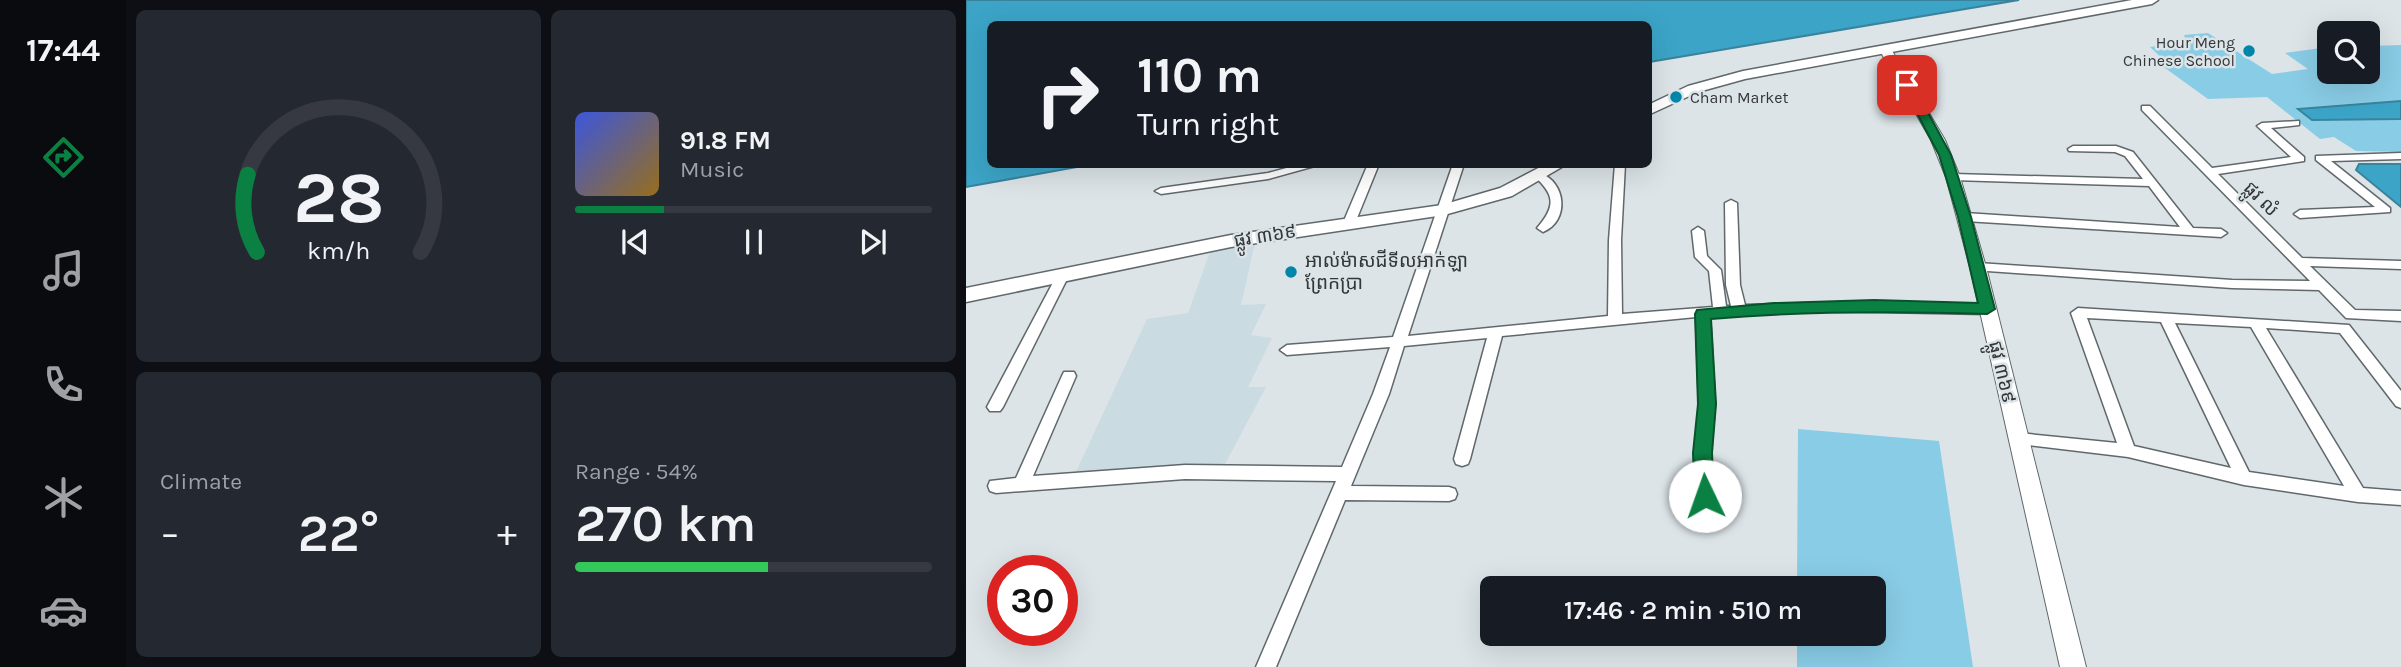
<!DOCTYPE html>
<meta charset="utf-8">
<style>
body{margin:0;font-family:Karla,"Noto Sans Khmer",sans-serif;background:#242831;color:#f1f3f6;height:100vh;display:flex;flex-direction:column;font-size:26px;white-space:nowrap}
*{box-sizing:border-box;margin:0}
p{font-size:23px;color:#9ea1a6}
.icon{flex:none;width:38px;height:38px;fill:none;stroke:currentColor;stroke-width:2;stroke-linecap:round;stroke-linejoin:round}
.map{position:relative;flex:1;overflow:hidden}
.drawer{display:flex;flex-direction:column;gap:10px;padding:10px;background:#0d0f14;width:840px}
.drawer>*{flex:none}
.hud{position:absolute;left:21px;top:21px;width:665px;height:147px;border-radius:10px;box-shadow:0 7px 28px #0002;background:#171b24;color:#f1f3f6;overflow:hidden}
.controls{position:absolute;left:1351px;top:21px;display:grid;gap:14px}
.controls a{display:grid;place-items:center;width:63px;height:63px;border-radius:10px;background:#171b24;box-shadow:0 7px 28px #0002;font-size:35px}
.speed{position:absolute;left:21px;top:555px;display:flex;gap:14px;font-size:35px;font-weight:700;text-align:center}
.speed>*{display:grid;place-content:center;width:91px;height:91px;border-radius:50%;background:#171b24;box-shadow:0 7px 28px #0002;line-height:1}
.speed .limit{border:10px solid #d22;background:#fff;color:#111}
.pin{position:absolute;display:grid;place-items:center;width:60px;height:60px;color:#fff;margin:-30px;border-radius:14px;box-shadow:0 4px 10px #0006}
.me{position:absolute;width:77px;margin:-38px;rotate:357deg;stroke-linejoin:round;filter:drop-shadow(0 0 5px #0008)}
.turn{display:flex;align-items:center;gap:24px;height:147px;padding:0 35px;font-size:32px}
.turn .icon{width:91px;height:91px;stroke-width:2.5}
.turn b{display:block;font-size:49px;line-height:60px}
.big{font-size:52px;font-weight:600;line-height:1.1}
.drawer .widget{flex:1;display:flex;flex-direction:column;justify-content:center;gap:10px;min-width:0;padding:0 24px;border-radius:10px;background:#242831}
.drawer .dial{align-items:center;gap:0}
.dial svg{height:182px;overflow:visible;fill:none;stroke:#363941;stroke-width:7;stroke-linecap:round;text-anchor:middle}
.dial text{fill:#f1f3f6;stroke:none}
.song{display:flex;align-items:center;gap:21px}
.cover{width:84px;height:84px;border-radius:10px;background:linear-gradient(135deg,hsl(230 70% 55%),hsl(40 70% 35%))}
.played{height:7px;border-radius:4px;background:linear-gradient(90deg,#0b8043 25%,#363941 25%)}
.keys{display:flex;justify-content:space-around;direction:ltr}
.heat{display:flex;justify-content:space-between;align-items:center;font-size:38px;direction:ltr}
.charge{height:10px;border-radius:5px;background:linear-gradient(90deg,#34c759 54%,#363941 0)}
.drawer .tiles{flex:1;display:grid;gap:10px;grid-template-columns:repeat(2,1fr)}
.trip{position:absolute;left:514px;top:576px;width:406px;height:70px;border-radius:10px;background:#171b24;box-shadow:0 7px 28px #0002;font-weight:600;line-height:70px;text-align:center}
main{display:flex;flex:1;min-height:0}
.tabs{display:flex;flex-direction:column;width:126px;justify-content:space-around;align-items:center;background:#090b0e;color:#9ea1a6}
.tabs .icon{width:49px;height:49px}
.tabs .selected{color:#0b8043}
.tabs b{font-size:32px;color:#f1f3f6}
.map>svg:first-child{display:block}
.built{fill:#cadbe2}
.green{fill:#89cce6}
.water{fill:#3ca4c7;stroke:#3a839c;stroke-width:2}
.lines{fill:none;stroke-linecap:round;stroke-linejoin:round}
.minor-casing{stroke:#60686b;stroke-width:3}
.tertiary-casing{stroke:#60686b;stroke-width:2}
.secondary-casing{stroke:#60686b;stroke-width:3}
.minor{fill:#fff;fill-rule:evenodd}
.tertiary{fill:#fff;fill-rule:evenodd}
.secondary{fill:#fff;fill-rule:evenodd}
.route{fill:#0b8043;stroke:#07532c;stroke-width:2}
.poi-dot{fill:#0185a8;stroke:#dce4e8;stroke-width:2.5}
.labels{text-anchor:middle;dominant-baseline:central;stroke-width:5;stroke-linejoin:round;paint-order:stroke}
.far-poi-label{font-size:16px;fill:#343739;stroke:#dce4e8;text-anchor:end}
.street-label{font-size:19px;fill:#343739;stroke:#dce4e8}
.poi-label{font-size:19px;fill:#343739;stroke:#dce4e8;text-anchor:start}
</style>
<main>
<nav class="tabs">
<b>17:44</b>
<svg class="icon selected" aria-label="directions" viewBox="0 0 24 24"><path d="M12 3l9 9-9 9-9-9zM9 14v-3h6M13 9l2 2-2 2"/></svg>
<svg class="icon" aria-label="music" viewBox="0 0 24 24"><path d="M9 18V5l10-2v13"/><circle cx="6" cy="18" r="3"/><circle cx="16" cy="16" r="3"/></svg>
<svg class="icon" aria-label="phone" viewBox="0 0 24 24"><path d="M5 4h4l2 5-3 2q2 4 5 5l2-3 5 2v4C11 20 4 13 5 4z"/></svg>
<svg class="icon" aria-label="climate" viewBox="0 0 24 24"><path d="M12 3v18M4 7l16 10M4 17L20 7"/></svg>
<svg class="icon" aria-label="car" viewBox="0 0 24 24"><path d="M5 17H2v-5l4-1 3-4h7l3 4 3 1v5h-3M9 17h6M6 11h13"/><circle cx="7" cy="17" r="2"/><circle cx="17" cy="17" r="2"/></svg>
</nav>
<section class="drawer">
<div class="tiles">
<div class="widget dial"><svg viewBox="0 0 100 80">
<path d="M14 69A42 42 0 1 1 86 69"/>
<path d="M14 69A42 42 0 0 1 10 35" stroke="#0b8043"/>
<text x="50" y="56" font-size="32" font-weight="700">28</text>
<text x="50" y="72" font-size="11">km/h</text>
</svg></div>
<div class="widget">
<div class="song"><i class="cover"></i><div><b>91.8 FM</b><p>Music</p></div></div>
<div class="played"></div>
<div class="keys"><svg class="icon" aria-label="previous" viewBox="0 0 24 24"><path d="M18 5L8 12l10 7zM5 5v14"/></svg><svg class="icon" aria-label="pause" viewBox="0 0 24 24"><path d="M8 5v14M16 5v14"/></svg><svg class="icon" aria-label="next" viewBox="0 0 24 24"><path d="M6 5l10 7-10 7zM19 5v14"/></svg></div>
</div>
<div class="widget"><p>Climate</p>
<div class="heat"><a>−</a><b class="big">22°</b><a>+</a></div>
</div>
<div class="widget"><p>Range · 54%</p><b class="big">270 km</b><div class="charge"></div></div>
</div>
</section>
<div class="map">
<svg width="1435" height="667" viewBox="0 0 1435 667">
<rect width="100%" height="100%" fill="#dce4e8"/>
<polygon class="built" points="289,243 275,305 300,304 285,335 306,338 282,387 300,387 259,464 109,474 181,319 222,313 244,252"/>
<g class="green">
<polygon points="1242,33 1306,74 1342,69 1319,53 1363,47 1363,72 1402,72 1402,46 1435,45 1435,152 1390,151 1368,137 1354,139 1301,97 1242,99 1192,63 1199,61 1184,47 1221,42 1218,35"/>
<polygon points="832,429 973,441 1007,667 831,667 831,634 908,634 908,588 831,588"/>
</g>
<g class="water">
<polygon points="0,0 1053,0 683,62 682,24 24,24 24,164 122,165 0,187"/>
<polygon points="1435,101 1435,119 1346,120 1332,109"/>
<polygon points="1393,164 1435,164 1435,207 1390,170"/>
</g>
<g class="lines">
<g class="minor-casing">
<g id="minor">
<polygon points="1176,106 1184,106 1246,168 1325,157 1291,126 1296,123 1333,121 1333,125 1305,128 1338,157 1338,161 1252,174 1336,258 1435,261 1435,269 1344,266 1389,310 1435,311 1435,321 1380,318 1353,290 1266,288 1007,270 1006,267 1012,263 1266,280 1344,281 1176,110"/>
<polygon points="1107,146 1150,146 1167,152 1227,228 1255,229 1261,233 1255,237 999,221 993,217 999,213 1214,227 1183,186 987,180 981,177 987,174 1177,179 1159,156 1149,152 1103,151 1102,149"/>
<polygon points="1435,153 1435,159 1365,161 1424,208 1424,212 1334,218 1328,214 1334,210 1409,207 1350,160 1350,156"/>
<polygon points="335,164 356,164 302,179 195,194 189,191 195,188 302,173"/>
<polygon points="402,164 413,164 389,223 387,226 379,226 377,223"/>
<polygon points="487,164 498,164 442,336 642,316 643,240 649,164 659,164 655,240 656,314 747,307 743,271 729,257 726,231 732,227 738,231 741,256 755,270 760,306 765,306 760,285 759,203 765,200 771,203 774,285 779,305 888,302 1021,304 1028,309 1021,314 861,311 744,316 749,404 745,453 747,496 745,501 739,503 733,501 731,496 729,453 733,404 730,317 536,336 504,459 502,464 496,466 490,464 488,459 521,338 438,346 423,394 385,486 483,487 489,489 491,494 489,499 483,501 379,500 310,667 290,667 370,481 219,479 30,493 24,491 22,486 24,481 50,478 96,376 98,372 108,372 110,376 67,476 219,465 376,467 407,394 424,347 321,355 314,350 321,345 427,337"/>
<path d="M574 173C600 182 604 221 577 232L571 228C590 206 589 195 568 176Z"/>
<polygon points="97,271 103,275 37,407 34,411 24,411 21,407 91,275"/>
<path d="M1112 308 1383 325 1435 391V408L1430 406 1374 333 1300 328 1397 488 1435 491V505L1392 502 1278 485 1162 457 1046 443 1044 439 1046 435 1052 433 1151 443 1105 313ZM1121 318 1195 322 1265 468 1168 446ZM1209 323 1285 327 1378 486 1283 472Z"/>
</g>
</g>
<g class="tertiary-casing">
<polygon id="tertiary" points="915,47 925,49 979,140 994,177 1020,267 1120,667 1094,667 1004,267 980,177 965,140 913,49"/>
</g>
<g class="secondary-casing">
<g id="secondary">
<polygon points="1166,0 1192,0 1186,4 779,79 732,92 682,115 682,105 722,86 777,71"/>
<polygon points="580,164 601,164 546,196 478,215 265,247 0,302 0,288 265,235 476,205 534,188"/>
</g>
</g>
<use href="#minor" class="minor"/>
<use href="#tertiary" class="tertiary"/>
<use href="#secondary" class="secondary"/>
</g>
<path class="route" d="M941 82 947 85 985 155 1005 217 1029 309 1021 314C928 311 837 311 745 319L750 404 746 453 748 496 745 502 739 504 732 502 729 496 727 453 732 404 729 314 731 310 808 303 908 300 1012 303 992 217 973 155 936 85Z"/>
<g class="poi-dot">
<circle cx="1283" cy="51" r="7"/>
<circle cx="710" cy="97" r="7"/>
<circle cx="325" cy="272" r="7"/>
</g>
<g class="labels">
<g class="far-poi-label">
<text x="1269" y="42">Hour Meng<tspan x="1269" dy="18">Chinese School</tspan></text>
<text x="724" y="97" text-anchor="start">Cham Market</text>
</g>
<g class="street-label">
<text transform="translate(1295 199) rotate(45)">ផ្លូវ លំ</text>
<text transform="translate(299 236) rotate(-9)">ផ្លូវ ៣៦៩</text>
<text transform="translate(1036 372) rotate(77)">ផ្លូវ ៣៦៩</text>
</g>
<g class="poi-label">
<text x="339" y="261">អាល់ម៉ាសជីទីលអាក់ឡា<tspan x="339" dy="22">ព្រែកប្រា</tspan></text>
</g>
</g>
</svg>
<div class="controls">
<a><svg class="icon" aria-label="search" viewBox="0 0 24 24"><circle cx="10" cy="10" r="6"/><path d="M15 15l6 6"/></svg></a>
</div>
<div class="speed"><div class="limit">30</div></div>
<div class="pin" style="left:941px;top:85px;background:#d93025"><svg class="icon" aria-label="arrive" viewBox="0 0 24 24"><path d="M6 21V4h12l-3 4 3 4H6"/></svg></div>
<svg class="me" style="left:739px;top:496px" viewBox="-20 -20 40 40"><circle r="19" fill="#fff"/><path d="M0-13L10 11 0 6-10 11z" fill="#0b8043"/></svg>
<div class="trip">17:46 · 2 min · 510 m</div>
<div class="hud">
<div class="turn"><svg class="icon" aria-label="right" viewBox="0 0 24 24"><path d="M7 20v-9h11M14 6l5 5-5 5"/></svg><div><b>110 m</b>Turn right</div></div>
</div>
</div>
</main>
